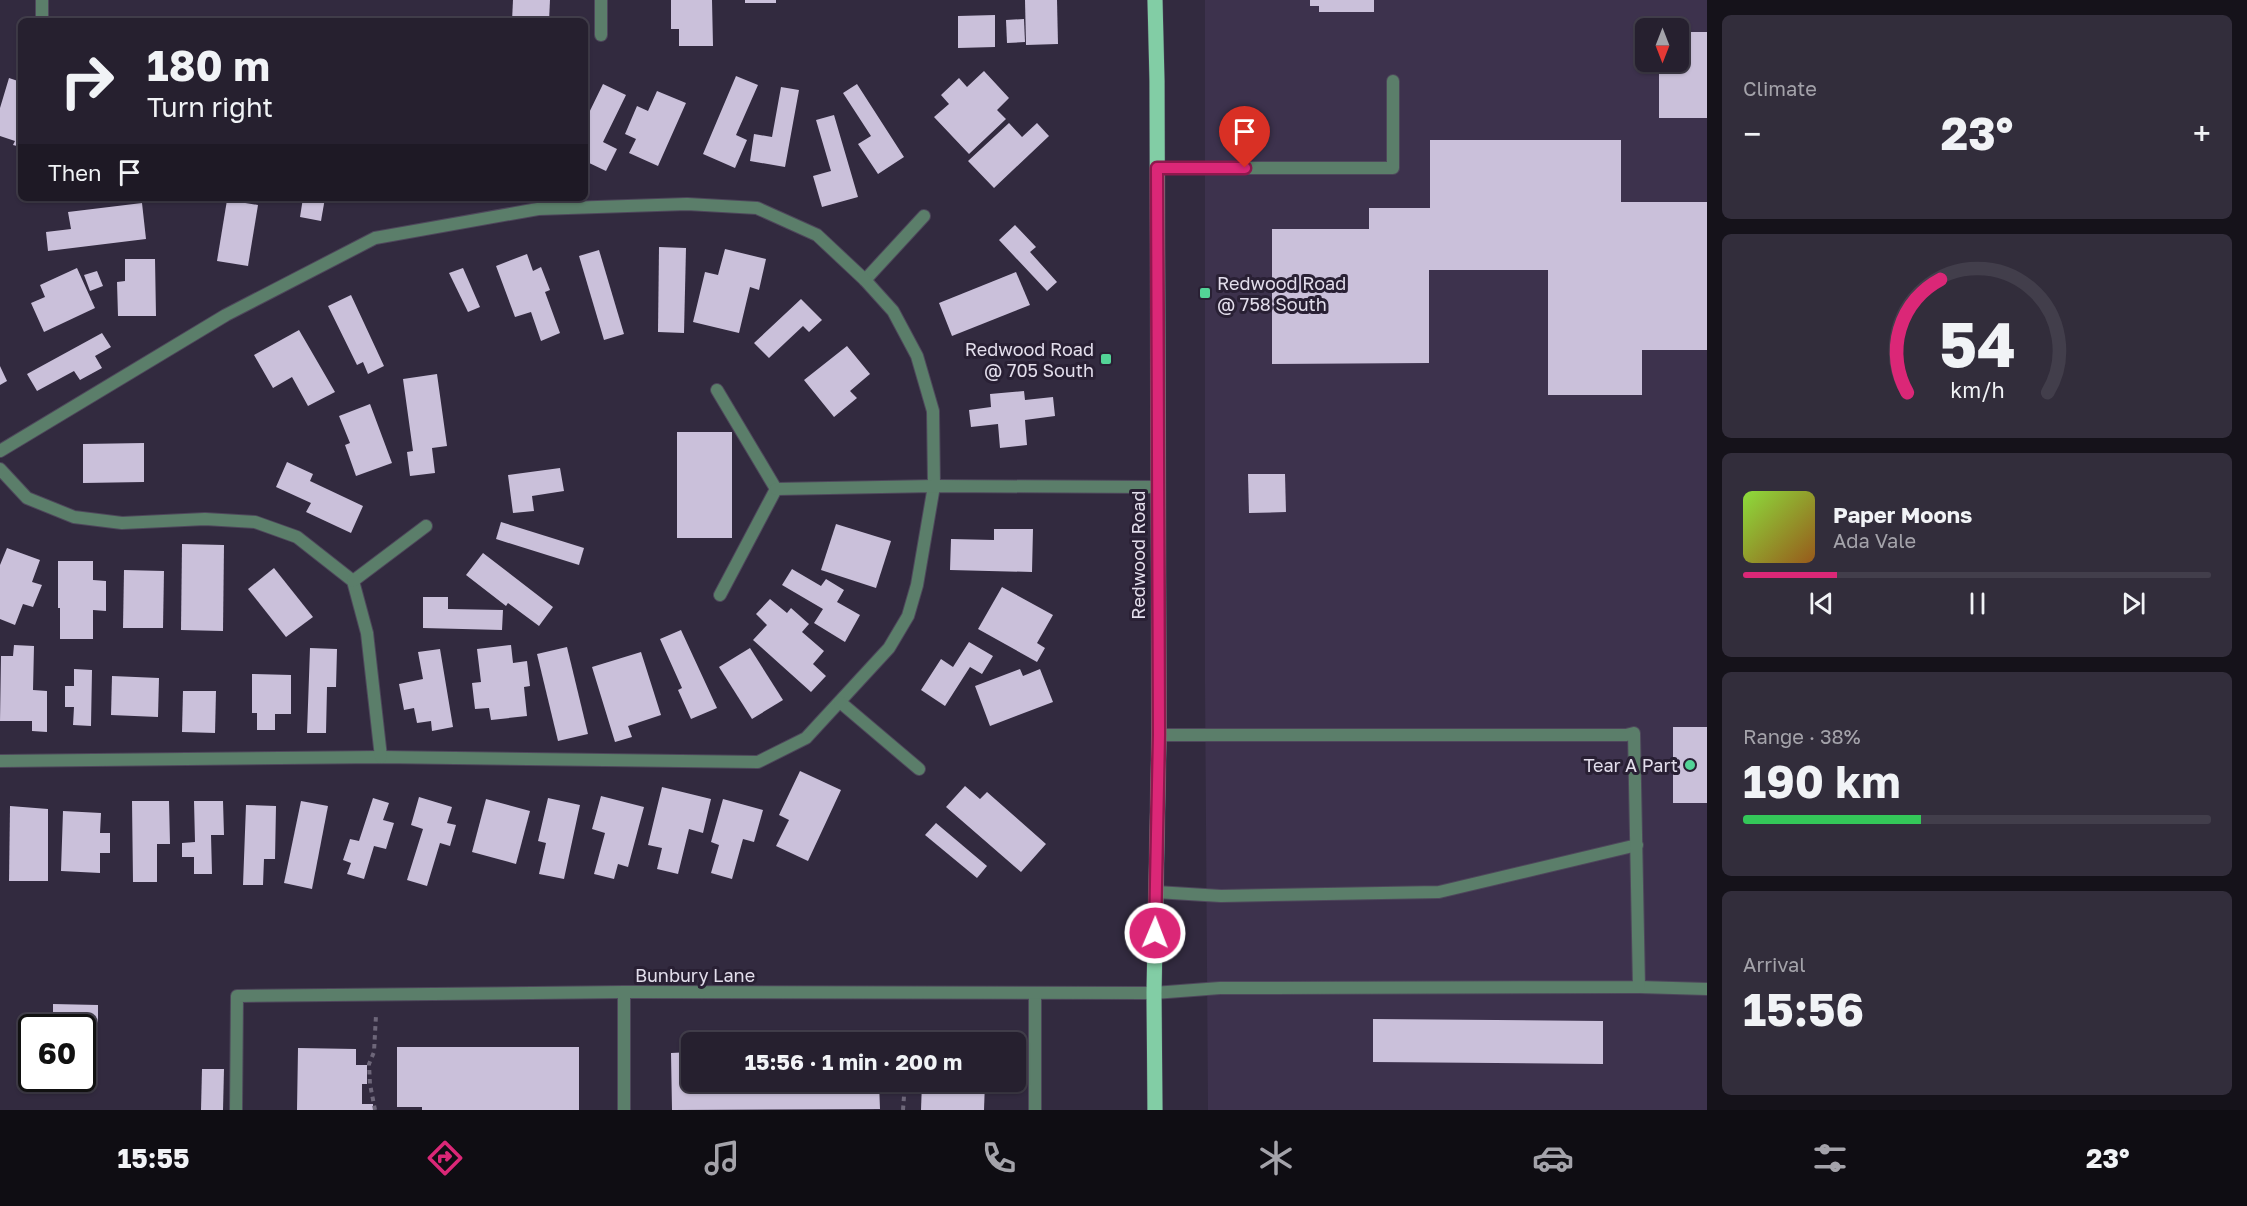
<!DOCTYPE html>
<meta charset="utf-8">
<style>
body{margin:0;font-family:"Golos Text",sans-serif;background:#322d3b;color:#f1f3f6;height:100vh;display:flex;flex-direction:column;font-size:22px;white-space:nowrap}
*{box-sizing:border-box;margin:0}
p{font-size:20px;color:#a4a3aa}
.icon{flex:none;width:33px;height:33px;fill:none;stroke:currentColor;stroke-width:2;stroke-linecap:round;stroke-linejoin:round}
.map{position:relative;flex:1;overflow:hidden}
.side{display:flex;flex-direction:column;gap:15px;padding:15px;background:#15121a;width:540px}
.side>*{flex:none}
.guide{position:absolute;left:18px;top:18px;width:570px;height:183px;border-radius:9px;box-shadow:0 2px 4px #0004,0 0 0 2px #423e4b;background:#26202f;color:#f1f3f6;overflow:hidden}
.needle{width:39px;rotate:180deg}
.buttons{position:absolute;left:1635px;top:18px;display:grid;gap:12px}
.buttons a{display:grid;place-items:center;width:54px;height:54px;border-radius:9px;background:#26202f;box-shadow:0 2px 4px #0004,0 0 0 2px #423e4b;font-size:30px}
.speed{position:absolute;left:18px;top:1014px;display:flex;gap:12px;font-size:30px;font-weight:700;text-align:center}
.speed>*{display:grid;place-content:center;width:78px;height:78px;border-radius:50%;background:#26202f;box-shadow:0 2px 4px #0004,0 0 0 2px #423e4b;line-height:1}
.speed .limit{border:3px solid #111;border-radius:9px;background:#fff;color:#111}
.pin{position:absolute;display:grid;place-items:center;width:51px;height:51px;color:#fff;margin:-62px -26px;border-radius:50% 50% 50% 0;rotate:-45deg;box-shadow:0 0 6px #0007}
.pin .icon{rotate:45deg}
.me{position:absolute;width:66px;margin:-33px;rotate:1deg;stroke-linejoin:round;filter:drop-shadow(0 0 4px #0008)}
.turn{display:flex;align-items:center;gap:21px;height:126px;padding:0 30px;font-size:27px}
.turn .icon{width:78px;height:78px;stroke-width:2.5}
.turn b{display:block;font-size:42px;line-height:51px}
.then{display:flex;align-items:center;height:57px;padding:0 30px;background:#0003;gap:12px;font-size:22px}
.big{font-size:45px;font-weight:700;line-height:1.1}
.side .tile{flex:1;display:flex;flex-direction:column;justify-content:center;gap:9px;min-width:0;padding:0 21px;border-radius:9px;background:#322d3b}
.side .dial{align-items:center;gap:0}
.dial svg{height:156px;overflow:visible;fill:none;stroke:#423e4b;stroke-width:7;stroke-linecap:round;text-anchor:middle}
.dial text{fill:#f1f3f6;stroke:none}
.song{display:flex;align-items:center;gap:18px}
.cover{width:72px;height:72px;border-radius:9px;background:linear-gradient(135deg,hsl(90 70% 55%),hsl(30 70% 35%))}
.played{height:6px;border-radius:3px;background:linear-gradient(90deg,#db2777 20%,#423e4b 20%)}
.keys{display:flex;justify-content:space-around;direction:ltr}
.heat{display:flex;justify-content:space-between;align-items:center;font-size:33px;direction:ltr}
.charge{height:9px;border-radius:4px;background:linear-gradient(90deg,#34c759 38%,#423e4b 0)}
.trip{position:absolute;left:681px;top:1032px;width:345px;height:60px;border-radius:9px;background:#26202f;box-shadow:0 2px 4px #0004,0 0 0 2px #423e4b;font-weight:700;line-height:60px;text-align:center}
.dock{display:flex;height:96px;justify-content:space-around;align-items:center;background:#0f0d13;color:#a4a3aa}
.dock .icon{width:42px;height:42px}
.dock .current{color:#db2777}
.dock b{font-size:27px;color:#f1f3f6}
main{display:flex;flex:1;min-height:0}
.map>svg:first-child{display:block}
.built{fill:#3d324d;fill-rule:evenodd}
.building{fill:#cac0da}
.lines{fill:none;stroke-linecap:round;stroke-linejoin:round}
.lane-casing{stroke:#4e475b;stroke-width:14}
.street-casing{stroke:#4e475b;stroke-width:14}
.primary-casing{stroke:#4e475b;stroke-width:16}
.path{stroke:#6d6679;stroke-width:4;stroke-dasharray:4.5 4.5;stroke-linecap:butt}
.lane{stroke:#5b7e6a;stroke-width:12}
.street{stroke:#5b7e6a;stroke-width:12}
.primary{stroke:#82cda5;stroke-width:15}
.route-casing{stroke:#8e194d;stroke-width:15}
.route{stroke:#db2777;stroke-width:10}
.poi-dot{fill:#53d397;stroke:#292034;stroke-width:2}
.labels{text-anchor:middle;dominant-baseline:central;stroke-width:6;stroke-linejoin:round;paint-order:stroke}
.poi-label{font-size:18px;fill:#e3deec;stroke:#292034;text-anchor:end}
.street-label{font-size:18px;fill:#e3deec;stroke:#292034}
</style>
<main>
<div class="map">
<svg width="1707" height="1110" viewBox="0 0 1707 1110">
<rect width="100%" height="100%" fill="#322a3f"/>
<path class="built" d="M1205 0H1707V1110H1208L1205 683ZM1646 28H1678V62H1646Z"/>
<g class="building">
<polygon points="513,0 550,0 549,21 512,21"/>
<polygon points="671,0 712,0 713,46 679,46 679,29 671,29"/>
<rect x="745" y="0" width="31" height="3"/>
<polygon points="1025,0 1057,0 1058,44 1026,45"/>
<polygon points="1310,0 1374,0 1374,12 1319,12 1319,6 1310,6"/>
<polygon points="995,15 995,47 958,48 958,16"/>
<polygon points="1024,19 1025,42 1007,43 1006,20"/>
<polygon points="1678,32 1707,32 1707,118 1659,118 1659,62 1678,62"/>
<polygon points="984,71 1009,98 997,110 1006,119 969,154 934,117 949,104 941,95 959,78 967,87"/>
<polygon points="736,76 758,85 736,135 747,140 735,168 703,154"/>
<polygon points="9,78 21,82 21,147 13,145 15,141 0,136 0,108"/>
<polygon points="603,84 626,95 603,142 617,149 606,171 585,161 585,121"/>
<polygon points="857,84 904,157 878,174 858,144 871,136 843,93"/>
<polygon points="781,87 799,90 785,167 750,161 754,134 772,137"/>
<polygon points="657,91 686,103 658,166 629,153 636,139 625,134 637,106 648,111"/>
<polygon points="834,115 858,197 822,207 813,176 831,171 816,120"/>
<polygon points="1009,123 1022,137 1037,123 1049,136 994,188 968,161"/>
<polygon points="1430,140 1621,140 1621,202 1707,202 1707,350 1642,350 1642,395 1548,395 1548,270 1429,270 1429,363 1272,364 1272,229 1369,229 1369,208 1430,208"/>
<polygon points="303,198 325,198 321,221 300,217"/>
<polygon points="227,200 258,205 248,266 217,261"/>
<polygon points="142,203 146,239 48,251 46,232 71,229 68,212"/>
<polygon points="1015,225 1036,247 1030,252 1057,282 1047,291 999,240"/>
<polygon points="659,247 686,248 684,333 658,332"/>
<polygon points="725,249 766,259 759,290 750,287 739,333 693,322 705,272 718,275"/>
<polygon points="599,250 624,334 604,340 579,256"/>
<polygon points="527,254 533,271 541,267 550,290 545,292 560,333 541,341 531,312 515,317 496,266"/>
<polygon points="125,259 155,259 156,316 118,316 117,282 125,281"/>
<polygon points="77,268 95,308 44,332 31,303 45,297 40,285"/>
<polygon points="463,268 480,307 468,312 449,273"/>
<polygon points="97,271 103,286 90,291 84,275"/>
<polygon points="1016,272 1030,305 952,336 939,303"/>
<polygon points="351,295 384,366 368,374 363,362 357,365 328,306"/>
<polygon points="801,299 822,320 809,332 803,326 769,358 754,343"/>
<polygon points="299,330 335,392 308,406 292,377 273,388 254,355"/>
<polygon points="102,333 111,347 95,356 102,368 80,380 74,371 37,391 27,374"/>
<polygon points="847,346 870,374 850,391 857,398 834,417 804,380"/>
<polygon points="0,366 7,381 0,385"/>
<polygon points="437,374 447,446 432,448 435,473 410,476 407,452 413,451 403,379"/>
<polygon points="1024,391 1025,400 1053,397 1055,416 1025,420 1027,445 1000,448 998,424 971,427 969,410 991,407 990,394"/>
<polygon points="370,404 392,463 356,476 345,445 350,443 339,416"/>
<rect x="677" y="432" width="55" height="106"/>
<polygon points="144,443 144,482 83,483 83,444"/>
<polygon points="287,462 313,474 310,481 363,506 351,533 306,512 311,503 276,487"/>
<polygon points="560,468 564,491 532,496 534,511 513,513 508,475"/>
<polygon points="1248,474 1285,474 1286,512 1249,513"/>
<polygon points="501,522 584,548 579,565 496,539"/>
<polygon points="836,524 891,541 876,588 821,570"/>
<polygon points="994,529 1033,529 1032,572 950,570 951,539 994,540"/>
<polygon points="182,544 224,545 223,631 181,630"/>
<polygon points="7,548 40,560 32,582 42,585 33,607 23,604 15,625 0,619 0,565"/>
<polygon points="483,553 553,607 539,626 508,603 506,606 466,575"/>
<polygon points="58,561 93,561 93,580 106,581 106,611 93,610 93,639 60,639 60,608 58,608"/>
<polygon points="274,568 313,617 286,637 248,589"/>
<polygon points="792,569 821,586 826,579 844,590 837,602 860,615 845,642 814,623 823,609 782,585"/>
<polygon points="124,570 164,571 163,628 123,628"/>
<polygon points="1002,587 1053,615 1037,643 1045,648 1037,662 978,629"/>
<polygon points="423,597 448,597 448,609 503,610 502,630 423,628"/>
<polygon points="770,599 787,613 791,608 809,624 802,632 824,651 813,664 826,676 811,692 753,640 767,625 756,614"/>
<polygon points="681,630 717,708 691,719 678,690 682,688 660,639"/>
<polygon points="969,642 993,656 982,674 970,667 945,706 921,690 941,659 953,667"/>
<polygon points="14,645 34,646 33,690 47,691 47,732 32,731 32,721 0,721 1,656 13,656"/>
<polygon points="511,645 513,663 527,661 530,686 524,687 527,716 491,720 489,708 475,709 472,683 481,682 477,649"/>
<polygon points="567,647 588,734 558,741 537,654"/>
<polygon points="310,648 337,649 336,687 327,687 326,733 307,733"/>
<polygon points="750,648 783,700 752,719 719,667"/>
<polygon points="440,649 453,727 432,731 431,721 417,723 414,708 404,710 399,684 423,679 418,652"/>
<polygon points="641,652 661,715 628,726 632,737 615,742 592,667"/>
<polygon points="74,669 92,670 91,726 73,725 74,707 65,707 65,686 74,686"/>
<polygon points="1020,669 1023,676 1040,669 1053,702 990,726 975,686"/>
<polygon points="252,674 291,675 291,714 275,714 275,730 257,730 257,713 252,713"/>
<polygon points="112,676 159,678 158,717 111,715"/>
<polygon points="183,691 216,691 215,733 182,732"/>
<rect x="1673" y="727" width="34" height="76"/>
<polygon points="800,771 841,790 808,861 776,846 789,820 779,815"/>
<polygon points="965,786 980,799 987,792 1046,844 1021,872 946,807"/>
<polygon points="662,787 711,799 703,833 689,829 678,874 657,869 662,848 648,845"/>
<polygon points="601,796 644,807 628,867 618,864 614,879 594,874 605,833 592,829"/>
<polygon points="419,797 452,807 447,823 456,825 450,846 440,843 427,886 407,880 423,829 411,825"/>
<polygon points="373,798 389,803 383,820 394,823 386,849 374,846 364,879 347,874 351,863 343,860 350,839 359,841"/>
<polygon points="548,798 580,805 564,879 539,874 546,843 538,841"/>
<polygon points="486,799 530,811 516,864 472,852"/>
<polygon points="723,799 763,810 754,842 743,839 732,879 711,873 719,845 711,842"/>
<polygon points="132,801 169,801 170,844 157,844 157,882 133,882"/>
<polygon points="194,801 223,801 224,835 211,835 212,874 194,874 194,857 182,857 182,843 195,842"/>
<polygon points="301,801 328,806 312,889 284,883"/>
<polygon points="246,805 276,806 275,859 264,859 263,885 243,885"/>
<polygon points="10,806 48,809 48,881 9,881"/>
<polygon points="63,811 101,813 100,833 110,833 110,853 100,853 100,873 61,871"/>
<polygon points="936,823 987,866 977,878 925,835"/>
<polygon points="53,1004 98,1005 98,1037 86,1037 86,1083 25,1082 26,1041 32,1041 32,1078 82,1078 82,1028 53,1028"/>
<polygon points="1373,1019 1603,1021 1603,1064 1373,1062"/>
<polygon points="397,1047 579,1047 579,1110 422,1110 422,1107 397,1107"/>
<polygon points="298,1048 356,1049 356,1065 367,1065 367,1084 362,1084 362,1104 373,1104 373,1110 297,1110"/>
<polygon points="692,1052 692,1082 879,1082 880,1109 672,1110 671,1053"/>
<polygon points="202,1069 224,1069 223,1110 201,1110"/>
<polygon points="922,1082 985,1082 984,1110 921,1110"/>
</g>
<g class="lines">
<g class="lane-casing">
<g id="lane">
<polyline points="1157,168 1393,168 1393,81"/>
<polyline points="865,280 924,216"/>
<polyline points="717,390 776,489 720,595"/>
<polyline points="0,451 226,315 375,238 538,209 687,204 757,208 817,235 865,280 893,311 917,356 933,411 934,486 917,585 908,616 889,648 806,738 758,762 381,757 0,761"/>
<polyline points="0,469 27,498 74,517 122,523 205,519 255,522 297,537 353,581 367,633 381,757"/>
<polyline points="776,489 934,486 1157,487"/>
<polyline points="353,581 426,526"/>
<polyline points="840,702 919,769"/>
<polyline points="1156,892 1221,896 1439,892 1637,845"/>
<polyline points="1639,987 1707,989"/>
<polyline points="1154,993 1220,988 1639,987 1634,733 1626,735 1159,735"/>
<polyline points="1035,994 1035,1110"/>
</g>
</g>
<g class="street-casing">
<g id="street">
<polyline points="42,0 42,21"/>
<polyline points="601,0 601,35"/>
<polyline points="624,992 624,1110"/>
<polyline points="236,1110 237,996 624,992 1154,993"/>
</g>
</g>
<g class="primary-casing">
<polyline id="primary" points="1155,1110 1154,993 1159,735 1157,81 1155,0"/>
</g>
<g class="path">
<polyline points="907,1042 907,1038"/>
<polyline points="375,1110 370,1084 369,1064 374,1052 376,1015"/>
<polyline points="903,1110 905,1082"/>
</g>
<use href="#lane" class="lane"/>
<use href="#street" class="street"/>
<use href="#primary" class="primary"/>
</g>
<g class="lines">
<g class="route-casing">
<polyline id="route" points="1155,933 1159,735 1157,168 1245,168"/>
</g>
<use href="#route" class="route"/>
</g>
<g class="poi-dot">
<rect x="1199" y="287" width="12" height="12" rx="3"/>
<rect x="1100" y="353" width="12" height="12" rx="3"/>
<circle cx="1690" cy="765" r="6"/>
</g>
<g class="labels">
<g class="poi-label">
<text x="1217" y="283" text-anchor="start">Redwood Road<tspan x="1217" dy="21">@ 758 South</tspan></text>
<text x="1094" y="349">Redwood Road<tspan x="1094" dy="21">@ 705 South</tspan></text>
<text x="1678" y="765">Tear A Part</text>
</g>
<g class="street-label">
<text transform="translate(1138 555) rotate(-90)">Redwood Road</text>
<text x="695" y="975">Bunbury Lane</text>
</g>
</g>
</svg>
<div class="buttons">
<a><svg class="needle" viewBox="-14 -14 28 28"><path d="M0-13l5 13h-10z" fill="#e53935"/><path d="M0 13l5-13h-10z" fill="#a4a3aa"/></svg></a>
</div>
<div class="speed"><div class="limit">60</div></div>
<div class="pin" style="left:1245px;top:168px;background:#d93025"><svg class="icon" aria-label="arrive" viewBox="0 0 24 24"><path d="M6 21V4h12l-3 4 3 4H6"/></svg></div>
<svg class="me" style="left:1155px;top:933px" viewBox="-20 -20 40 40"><circle r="17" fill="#db2777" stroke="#fff" stroke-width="3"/><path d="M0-11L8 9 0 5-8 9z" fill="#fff"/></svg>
<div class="trip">15:56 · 1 min · 200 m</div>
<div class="guide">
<div class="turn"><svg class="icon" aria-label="right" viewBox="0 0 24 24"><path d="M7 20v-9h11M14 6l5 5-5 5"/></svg><div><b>180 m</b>Turn right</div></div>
<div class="then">Then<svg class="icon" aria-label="arrive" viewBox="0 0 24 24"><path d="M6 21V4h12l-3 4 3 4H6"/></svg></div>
</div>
</div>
<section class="side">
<div class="tile"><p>Climate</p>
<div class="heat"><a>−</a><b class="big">23°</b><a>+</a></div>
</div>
<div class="tile dial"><svg viewBox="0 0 100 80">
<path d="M14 69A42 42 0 1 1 86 69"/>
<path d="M14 69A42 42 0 0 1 31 11" stroke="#db2777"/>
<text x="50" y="56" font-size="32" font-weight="700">54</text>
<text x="50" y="72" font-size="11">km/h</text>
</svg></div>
<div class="tile">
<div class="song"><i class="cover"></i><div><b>Paper Moons</b><p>Ada Vale</p></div></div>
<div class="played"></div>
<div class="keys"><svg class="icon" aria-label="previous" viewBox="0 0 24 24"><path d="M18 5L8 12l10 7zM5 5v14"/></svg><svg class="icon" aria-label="pause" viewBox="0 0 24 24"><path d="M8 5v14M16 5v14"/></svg><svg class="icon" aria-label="next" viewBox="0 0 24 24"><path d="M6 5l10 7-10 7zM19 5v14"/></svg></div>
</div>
<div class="tile"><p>Range · 38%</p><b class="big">190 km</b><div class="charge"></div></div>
<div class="tile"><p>Arrival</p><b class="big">15:56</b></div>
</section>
</main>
<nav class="dock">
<b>15:55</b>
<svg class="icon current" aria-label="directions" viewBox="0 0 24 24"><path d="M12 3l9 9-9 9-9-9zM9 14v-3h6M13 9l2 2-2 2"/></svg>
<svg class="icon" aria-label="music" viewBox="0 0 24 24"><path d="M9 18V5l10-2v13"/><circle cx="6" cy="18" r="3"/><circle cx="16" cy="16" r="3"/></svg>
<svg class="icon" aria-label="phone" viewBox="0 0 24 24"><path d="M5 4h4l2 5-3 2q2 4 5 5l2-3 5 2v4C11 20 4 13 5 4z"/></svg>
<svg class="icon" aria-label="climate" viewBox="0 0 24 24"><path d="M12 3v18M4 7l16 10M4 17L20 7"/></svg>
<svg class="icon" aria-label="car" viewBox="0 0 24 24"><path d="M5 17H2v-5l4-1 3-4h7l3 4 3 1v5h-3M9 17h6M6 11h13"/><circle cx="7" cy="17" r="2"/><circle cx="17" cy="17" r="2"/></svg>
<svg class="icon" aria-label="filters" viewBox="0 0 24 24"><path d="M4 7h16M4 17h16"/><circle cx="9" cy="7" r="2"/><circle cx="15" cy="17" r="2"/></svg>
<b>23°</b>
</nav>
